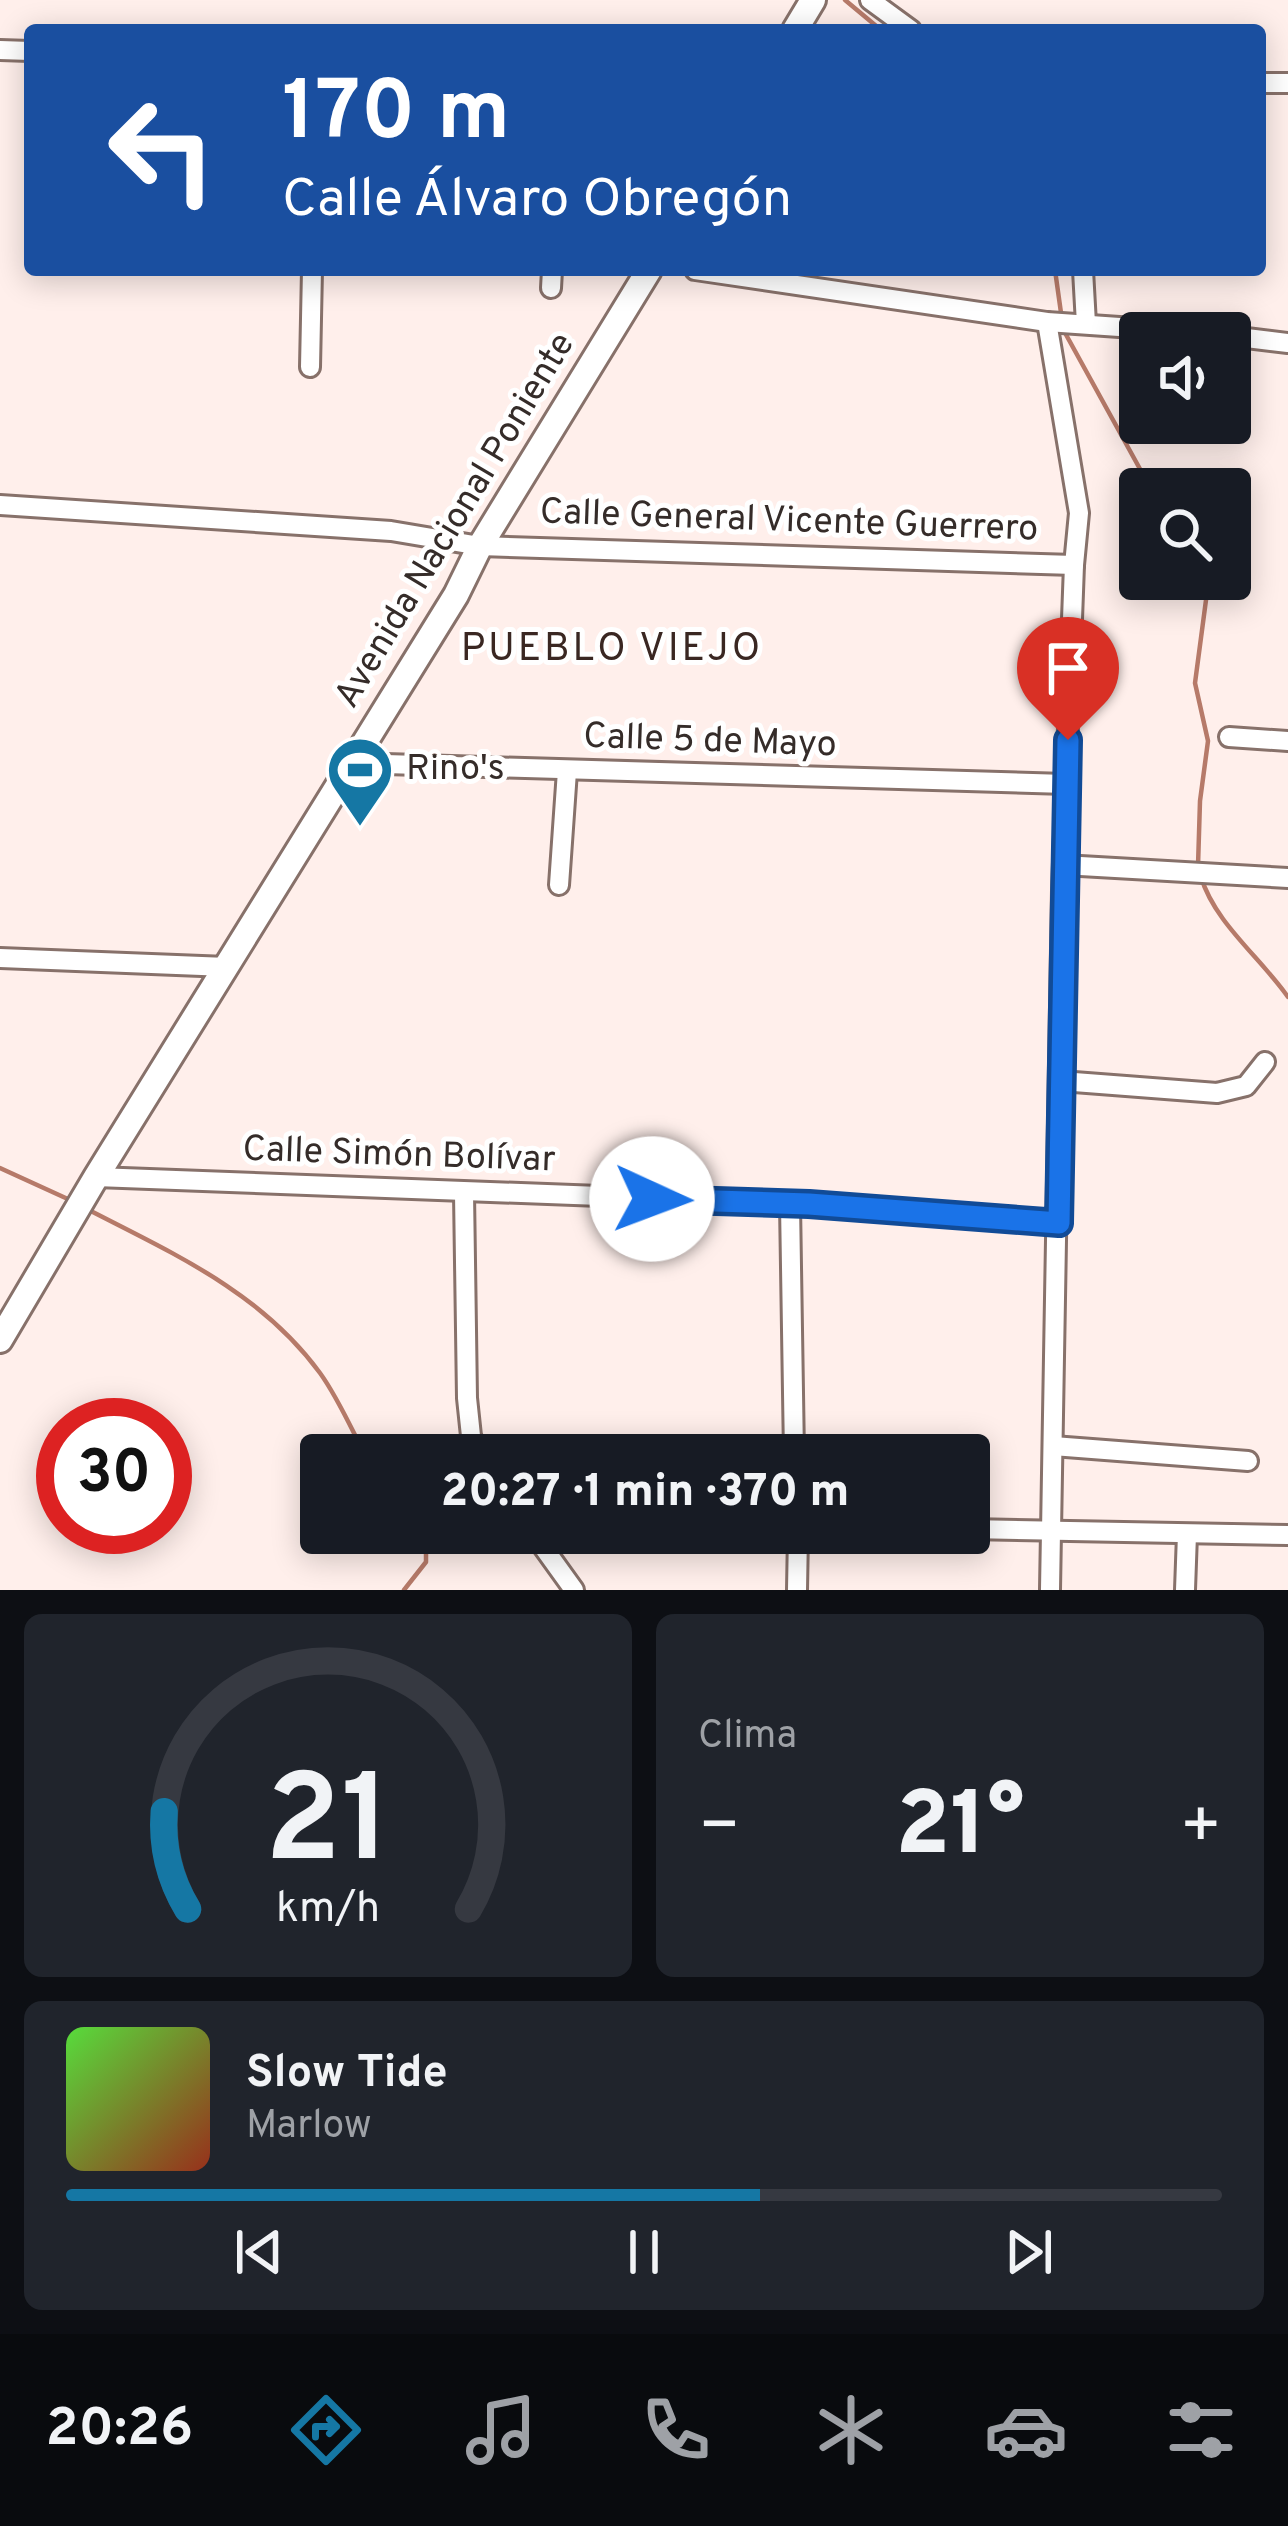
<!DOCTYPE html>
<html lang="es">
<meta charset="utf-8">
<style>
body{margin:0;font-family:Overpass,sans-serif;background:#20242c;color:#f1f3f6;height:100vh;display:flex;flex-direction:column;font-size:45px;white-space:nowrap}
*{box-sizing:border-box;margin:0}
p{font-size:39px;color:#9ea1a6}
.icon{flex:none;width:66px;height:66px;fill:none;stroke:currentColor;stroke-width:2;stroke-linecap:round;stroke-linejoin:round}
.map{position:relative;height:1590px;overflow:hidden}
.panel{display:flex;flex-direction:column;gap:24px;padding:24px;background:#0d0f14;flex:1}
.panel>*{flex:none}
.guide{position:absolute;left:24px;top:24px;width:1242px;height:252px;border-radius:12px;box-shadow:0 6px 30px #0003;background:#1a4fa0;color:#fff;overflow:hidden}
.buttons{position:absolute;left:1119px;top:312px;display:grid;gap:24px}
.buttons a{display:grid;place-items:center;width:132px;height:132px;border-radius:12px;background:#171b24;box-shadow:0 6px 30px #0003;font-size:60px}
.speed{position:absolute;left:36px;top:1398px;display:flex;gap:24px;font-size:60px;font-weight:700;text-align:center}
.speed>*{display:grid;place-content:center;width:156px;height:156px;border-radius:50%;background:#171b24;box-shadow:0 6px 30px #0003;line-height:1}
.speed .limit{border:18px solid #d22;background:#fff;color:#111}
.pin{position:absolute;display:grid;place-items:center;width:102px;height:102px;color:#fff;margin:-123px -51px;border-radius:50% 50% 50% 0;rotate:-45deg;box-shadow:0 0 12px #0007}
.pin .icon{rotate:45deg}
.me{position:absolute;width:132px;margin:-66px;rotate:92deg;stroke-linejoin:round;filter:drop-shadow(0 0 9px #0008)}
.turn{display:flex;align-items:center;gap:42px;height:252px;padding:0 60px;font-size:54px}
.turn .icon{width:156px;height:156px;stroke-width:2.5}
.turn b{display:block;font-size:84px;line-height:102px}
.big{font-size:90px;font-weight:800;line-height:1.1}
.panel .widget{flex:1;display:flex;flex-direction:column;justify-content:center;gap:18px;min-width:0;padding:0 42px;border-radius:18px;background:#20242c}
.panel .dial{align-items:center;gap:0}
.dial svg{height:312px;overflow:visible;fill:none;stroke:#363941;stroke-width:7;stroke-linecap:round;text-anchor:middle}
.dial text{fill:#f1f3f6;stroke:none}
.song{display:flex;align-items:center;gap:36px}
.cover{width:144px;height:144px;border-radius:18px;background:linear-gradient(135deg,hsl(110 70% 55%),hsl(10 70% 35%))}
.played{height:12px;border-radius:6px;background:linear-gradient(90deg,#1577a4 60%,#363941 60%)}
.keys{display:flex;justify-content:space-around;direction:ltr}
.heat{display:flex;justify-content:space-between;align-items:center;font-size:66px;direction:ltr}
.panel .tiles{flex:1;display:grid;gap:24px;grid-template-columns:1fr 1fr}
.widget:last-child{grid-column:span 2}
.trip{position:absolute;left:300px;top:1434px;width:690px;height:120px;border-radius:12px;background:#171b24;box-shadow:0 6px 30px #0003;font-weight:800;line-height:120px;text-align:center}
.tabs{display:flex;height:192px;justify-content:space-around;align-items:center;background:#090b0e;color:#9ea1a6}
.tabs .icon{width:84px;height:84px}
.tabs .on{color:#1577a4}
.tabs b{font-size:54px;color:#f1f3f6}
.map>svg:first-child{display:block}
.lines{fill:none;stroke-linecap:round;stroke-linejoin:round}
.stream{stroke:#b67a69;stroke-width:4.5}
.minor-casing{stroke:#87716a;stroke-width:24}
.tertiary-casing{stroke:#87716a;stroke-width:30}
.minor{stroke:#fff;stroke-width:18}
.tertiary{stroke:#fff;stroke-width:24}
.route-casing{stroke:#114b97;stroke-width:30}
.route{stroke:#1a73e8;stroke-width:21}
.labels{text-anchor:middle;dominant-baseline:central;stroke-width:10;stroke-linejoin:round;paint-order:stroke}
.street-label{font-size:36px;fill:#352c29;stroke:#fff}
.poi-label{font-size:36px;fill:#352c29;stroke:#fff;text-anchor:start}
.neighbourhood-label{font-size:39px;letter-spacing:3px;fill:#3a2722;stroke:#fff}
</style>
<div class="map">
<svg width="1288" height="1590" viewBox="0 0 1288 1590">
<rect width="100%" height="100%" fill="#ffefeb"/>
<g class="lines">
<g class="stream">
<polyline points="845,0 881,30"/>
<polyline points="1055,270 1062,320"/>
<polyline points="1064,331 1151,489"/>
<polyline points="1198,866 1200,801 1208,741 1195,683 1206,600 1201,579"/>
<path d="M1201 877C1215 923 1260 957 1288 997"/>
<polyline points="0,1168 70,1200"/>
<path d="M85 1208C172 1253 260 1291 320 1373 338 1398 351 1428 365 1455"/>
<polyline points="404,1590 426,1562 426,1533"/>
</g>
<g class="minor-casing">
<g id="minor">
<polyline points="870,0 911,30"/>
<polyline points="0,50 30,51"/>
<polyline points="1260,83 1288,83"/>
<polyline points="695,270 1047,322 1206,333"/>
<polyline points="1083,270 1086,324"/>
<polyline points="551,288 552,270"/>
<polyline points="1047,322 1079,513 1074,565 1062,890 1050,1590"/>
<polyline points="1230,336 1288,343"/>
<polyline points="310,367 312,270"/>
<polyline points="0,505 391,531 480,546 1074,565"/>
<polyline points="1229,737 1288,741"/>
<polyline points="352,763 1066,784"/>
<polyline points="1063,865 1288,878"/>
<polyline points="559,885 567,771"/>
<polyline points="0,958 227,967"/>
<polyline points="1061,1081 1217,1093 1246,1086 1265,1062"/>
<polyline points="96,1177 809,1204 1059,1223"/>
<polyline points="464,1193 467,1398 471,1436 479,1455"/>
<polyline points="790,1204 794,1455"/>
<polyline points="1053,1446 1248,1461"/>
<polyline points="969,1529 1288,1535"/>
<polyline points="533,1533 574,1590"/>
<polyline points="797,1590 798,1533"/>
<polyline points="1185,1590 1187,1534"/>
</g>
</g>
<g class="tertiary-casing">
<g id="tertiary">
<polyline points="795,30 813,0"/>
<polyline points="0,1340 96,1177 456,595 480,546 649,270"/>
</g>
</g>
<use href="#minor" class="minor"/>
<use href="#tertiary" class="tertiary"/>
</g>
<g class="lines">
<g class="route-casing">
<polyline id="route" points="652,1199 809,1204 1059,1223 1068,740"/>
</g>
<use href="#route" class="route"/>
</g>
<defs>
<g id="stadium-pin" transform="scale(3.45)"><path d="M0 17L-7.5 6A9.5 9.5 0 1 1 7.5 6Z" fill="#1577a4" stroke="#fff"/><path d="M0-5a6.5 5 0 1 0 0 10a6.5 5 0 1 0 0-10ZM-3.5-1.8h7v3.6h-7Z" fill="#fff"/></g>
</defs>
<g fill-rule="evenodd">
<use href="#stadium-pin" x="360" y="770"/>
</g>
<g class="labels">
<g class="street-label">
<text transform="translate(456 521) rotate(-59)">Avenida Nacional Poniente</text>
<text transform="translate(789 522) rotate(2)">Calle General Vicente Guerrero</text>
<text transform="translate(710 742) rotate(2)">Calle 5 de Mayo</text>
<text transform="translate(399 1156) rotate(2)">Calle Simón Bolívar</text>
</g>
<g class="poi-label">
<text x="406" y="770">Rino's</text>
</g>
<g class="neighbourhood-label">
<text x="612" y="650">PUEBLO VIEJO</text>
</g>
</g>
</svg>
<div class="buttons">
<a><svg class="icon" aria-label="sound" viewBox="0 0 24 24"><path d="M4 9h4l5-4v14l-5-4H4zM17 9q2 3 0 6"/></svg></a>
<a><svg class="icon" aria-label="search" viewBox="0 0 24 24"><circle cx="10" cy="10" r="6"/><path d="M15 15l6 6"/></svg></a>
</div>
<div class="speed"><div class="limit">30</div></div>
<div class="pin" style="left:1068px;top:740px;background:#d93025"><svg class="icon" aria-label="arrive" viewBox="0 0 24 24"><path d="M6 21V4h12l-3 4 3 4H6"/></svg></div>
<svg class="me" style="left:652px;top:1199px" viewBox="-20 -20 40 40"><circle r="19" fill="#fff"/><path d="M0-13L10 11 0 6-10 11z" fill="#1a73e8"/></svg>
<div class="trip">20:27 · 1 min · 370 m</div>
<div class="guide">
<div class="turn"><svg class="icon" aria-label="left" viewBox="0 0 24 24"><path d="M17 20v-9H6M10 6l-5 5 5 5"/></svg><div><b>170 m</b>Calle Álvaro Obregón</div></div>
</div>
</div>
<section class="panel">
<div class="tiles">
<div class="widget dial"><svg viewBox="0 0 100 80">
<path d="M14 69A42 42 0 1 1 86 69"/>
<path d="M14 69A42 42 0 0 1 8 44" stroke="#1577a4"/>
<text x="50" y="56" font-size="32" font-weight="700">21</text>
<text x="50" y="72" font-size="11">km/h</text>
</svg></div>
<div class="widget"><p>Clima</p>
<div class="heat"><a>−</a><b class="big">21°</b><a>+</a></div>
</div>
<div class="widget">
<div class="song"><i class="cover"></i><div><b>Slow Tide</b><p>Marlow</p></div></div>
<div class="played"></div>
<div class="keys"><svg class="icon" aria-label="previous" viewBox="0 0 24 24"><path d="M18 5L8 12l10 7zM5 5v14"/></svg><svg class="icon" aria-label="pause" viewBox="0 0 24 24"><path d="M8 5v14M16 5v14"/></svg><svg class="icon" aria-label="next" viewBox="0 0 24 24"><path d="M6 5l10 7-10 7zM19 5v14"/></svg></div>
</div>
</div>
</section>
<nav class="tabs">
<b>20:26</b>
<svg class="icon on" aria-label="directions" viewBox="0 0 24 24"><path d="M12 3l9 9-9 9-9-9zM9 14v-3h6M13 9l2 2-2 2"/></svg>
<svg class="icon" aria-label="music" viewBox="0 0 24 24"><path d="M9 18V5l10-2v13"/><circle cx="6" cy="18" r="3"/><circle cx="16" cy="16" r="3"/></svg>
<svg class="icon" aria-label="phone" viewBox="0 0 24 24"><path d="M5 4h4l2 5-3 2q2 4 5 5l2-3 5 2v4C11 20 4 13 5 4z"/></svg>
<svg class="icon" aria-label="climate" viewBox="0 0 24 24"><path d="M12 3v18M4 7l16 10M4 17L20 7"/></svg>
<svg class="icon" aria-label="car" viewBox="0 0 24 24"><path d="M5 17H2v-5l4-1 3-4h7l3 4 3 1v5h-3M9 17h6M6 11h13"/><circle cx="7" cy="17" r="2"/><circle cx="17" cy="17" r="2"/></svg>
<svg class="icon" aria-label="filters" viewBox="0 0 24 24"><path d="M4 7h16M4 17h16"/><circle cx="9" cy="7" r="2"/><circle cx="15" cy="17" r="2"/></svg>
</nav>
